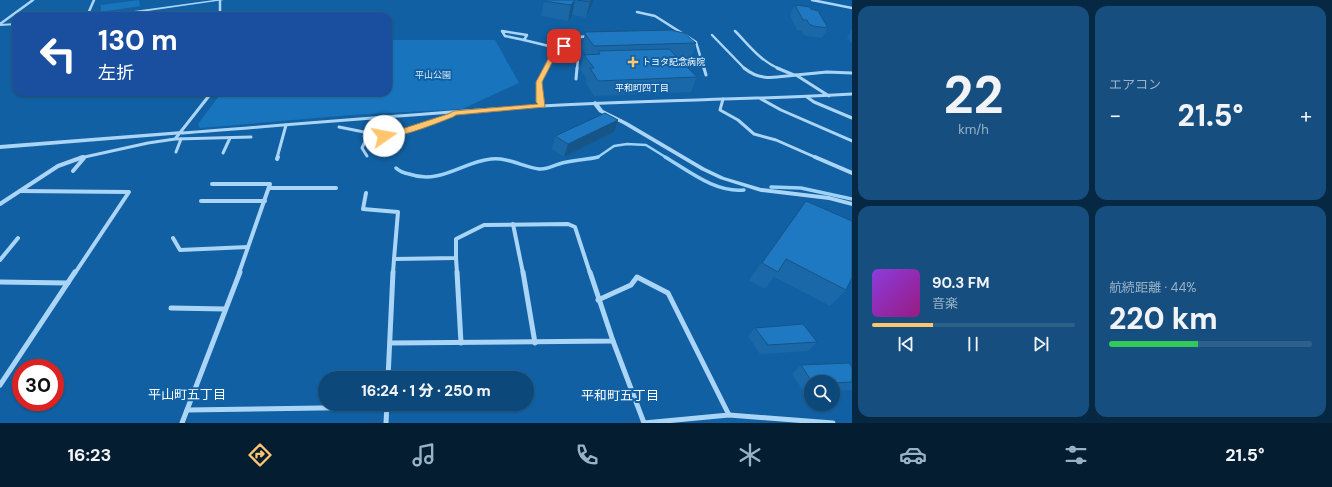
<!DOCTYPE html>
<html lang="ja">
<meta charset="utf-8">
<style>
body{margin:0;font-family:"DM Sans","Noto Sans JP",sans-serif;background:#164f7f;color:#f1f3f6;height:100vh;display:flex;flex-direction:column;font-size:15px;white-space:nowrap}
*{box-sizing:border-box;margin:0}
p{font-size:13px;color:#9ab2c7}
.icon{flex:none;width:22px;height:22px;fill:none;stroke:currentColor;stroke-width:2;stroke-linecap:round;stroke-linejoin:round}
.map{position:relative;flex:1;overflow:hidden}
.panel{display:flex;flex-direction:column;gap:6px;padding:6px;background:#072843;width:480px}
.panel>*{flex:none}
.top-card{position:absolute;left:12px;top:12px;width:380px;height:84px;border-radius:12px;box-shadow:0 1px 3px #0004,0 0 0 1px #2d608b;background:#1a4fa0;color:#fff;overflow:hidden}
.controls{position:absolute;left:804px;top:375px;display:grid;gap:8px}
.controls a{display:grid;place-items:center;width:36px;height:36px;border-radius:50%;background:#0d487a;box-shadow:0 1px 3px #0004,0 0 0 1px #2d608b;font-size:20px}
.speed{position:absolute;left:12px;top:359px;display:flex;gap:8px;font-size:20px;font-weight:700;text-align:center}
.speed>*{display:grid;place-content:center;width:52px;height:52px;border-radius:50%;background:#0d487a;box-shadow:0 1px 3px #0004,0 0 0 1px #2d608b;line-height:1}
.speed .limit{border:6px solid #d22;background:#fff;color:#111}
.pin{position:absolute;display:grid;place-items:center;width:34px;height:34px;color:#fff;margin:-17px;border-radius:8px;box-shadow:0 2px 6px #0006}
.me{position:absolute;width:44px;margin:-22px;rotate:78deg;stroke-linejoin:round;filter:drop-shadow(0 0 3px #0008)}
.turn{display:flex;align-items:center;gap:14px;height:84px;padding:0 20px;font-size:18px}
.turn .icon{width:52px;height:52px;stroke-width:2.5}
.turn b{display:block;font-size:28px;line-height:34px}
.big{font-size:30px;font-weight:800;line-height:1.1}
.panel .tile{flex:1;display:flex;flex-direction:column;justify-content:center;gap:6px;min-width:0;padding:0 14px;border-radius:12px;background:#164f7f}
.panel .dial{align-items:center;gap:0}
.dial b{font-size:52px;line-height:1}
.song{display:flex;align-items:center;gap:12px}
.cover{width:48px;height:48px;border-radius:6px;background:linear-gradient(135deg,hsl(270 70% 55%),hsl(310 70% 35%))}
.played{height:4px;border-radius:2px;background:linear-gradient(90deg,#ffc66f 30%,#2d608b 30%)}
.keys{display:flex;justify-content:space-around;direction:ltr}
.heat{display:flex;justify-content:space-between;align-items:center;font-size:22px;direction:ltr}
.charge{height:6px;border-radius:3px;background:linear-gradient(90deg,#34c759 44%,#2d608b 0)}
.panel .tiles{flex:1;display:grid;gap:6px;grid-template-columns:repeat(2,1fr)}
.trip{position:absolute;left:318px;top:371px;width:216px;height:40px;border-radius:20px;background:#0d487a;box-shadow:0 1px 3px #0004,0 0 0 1px #2d608b;font-weight:800;line-height:40px;text-align:center}
.tab-bar{display:flex;height:64px;justify-content:space-around;align-items:center;background:#051d31;color:#9ab2c7}
.tab-bar .icon{width:28px;height:28px}
.tab-bar .selected{color:#ffc66f}
.tab-bar b{font-size:18px;color:#f1f3f6}
main{display:flex;flex:1;min-height:0}
.map>svg:first-child{display:block}
.green{fill:#1875bd}
.lines{fill:none;stroke-linecap:round;stroke-linejoin:round}
.stream-far1{stroke:#9dd2f9;stroke-width:2.5}
.stream{stroke:#9dd2f9;stroke-width:3.5}
.minor-far3{stroke:#abd5f6;stroke-width:2.5}
.minor-far2{stroke:#abd5f6;stroke-width:3}
.minor-far1{stroke:#abd5f6;stroke-width:4}
.minor{stroke:#abd5f6;stroke-width:5}
.tertiary{fill:#abd5f6;fill-rule:evenodd}
.wall{fill:#1a68a7}
.shaded-wall{fill:#155588}
.building{fill:#1e79c2;stroke:#155588}
.route{fill:#ffc66f;stroke:#a68148}
.poi-dot{fill:#ffc66f;stroke:#1160a3;stroke-width:1.5}
.labels{text-anchor:middle;dominant-baseline:central;stroke-width:4;stroke-linejoin:round;paint-order:stroke}
.far-poi-label{font-size:9px;fill:#fff;stroke:#1160a3;text-anchor:start}
.far-park-label{font-size:9px;fill:#d4ecfe;stroke:#1160a3}
.far-neighbourhood-label{font-size:9px;fill:#fff;stroke:#1160a3}
.near-neighbourhood-label{font-size:13px;fill:#fff;stroke:#1160a3}
</style>
<main>
<div class="map">
<svg width="852" height="423" viewBox="0 0 852 423">
<rect width="100%" height="100%" fill="#1160a3"/>
<g class="green">
<polygon points="139,0 140,6 101,12 101,5"/>
<polygon points="388,40 495,40 519,83 462,109 351,115 200,128 198,124 222,92 388,92"/>
</g>
<g class="lines">
<polyline class="stream-far1" points="594,158 598,157 614,146 627,144 646,145 667,158"/>
<g class="stream">
<path d="M665 157C689 171 715 193 744 190"/>
<path d="M396 168C400 172 404 173 409 174 440 185 462 162 491 159 508 157 523 167 539 169 547 170 552 166 559 164 572 160 586 160 598 157"/>
<polyline points="771,187 801,188 852,199"/>
</g>
<g class="minor-far3">
<polyline points="220,0 220,16"/>
<polyline points="812,0 852,8"/>
<polyline points="637,12 655,16 696,42 704,69"/>
<polyline points="87,16 94,0"/>
<polyline points="0,24 33,0"/>
<polygon points="502,31 527,35 524,40 505,36"/>
<path d="M735 31C749 45 760 61 780 69"/>
<polyline points="712,35 745,69"/>
<polyline points="524,40 557,48"/>
<polyline points="676,60 702,60"/>
<polyline points="545,69 557,48 564,46 568,34"/>
<polyline points="577,69 580,37 589,36"/>
</g>
<g class="minor-far2">
<polyline points="704,68 706,75"/>
<path d="M744 68C761 82 776 77 796 75"/>
<polyline points="777,68 794,75"/>
<polyline points="576,79 577,68"/>
<polyline points="829,96 796,75 827,72 852,73"/>
<polyline points="807,97 814,102 852,118"/>
<polyline points="723,99 720,110 738,120 754,134 776,140 817,158"/>
<polyline points="761,99 781,110 852,141"/>
<path d="M542 106C536 92 540 81 546 68"/>
<polyline points="339,127 384,136 392,135 451,116 453,113"/>
<path d="M182 133C302 124 422 113 542 106 645 100 749 100 852 94"/>
<polyline points="176,139 251,137"/>
<polyline points="176,152 181,139"/>
<polyline points="223,153 230,138"/>
<polyline points="367,156 362,148 369,133"/>
<polyline points="80,158 148,143 175,139 212,92"/>
<polyline points="277,158 286,125"/>
</g>
<g class="minor-far1">
<polyline points="815,157 852,173"/>
<polyline points="277,159 278,157"/>
<polyline points="73,171 84,158"/>
<polyline points="212,184 270,184 239,273"/>
<polyline points="269,188 336,188"/>
<polyline points="20,191 129,192 75,273"/>
<polyline points="366,193 363,209 398,212 394,259"/>
<polyline points="201,201 265,201"/>
<polyline points="0,204 58,166 83,157"/>
<polyline points="513,224 523,273"/>
<polyline points="173,238 180,250 248,247"/>
<polyline points="456,258 457,273"/>
<polyline points="0,260 18,238"/>
<polyline points="393,273 394,259 456,258 456,239 484,225 568,224 575,227 590,273"/>
</g>
<g class="minor">
<polyline points="457,272 461,343"/>
<polyline points="523,272 535,343"/>
<polyline points="0,282 68,283"/>
<polyline points="598,300 631,285 637,277 668,293 729,415 644,423 613,341"/>
<polyline points="171,308 225,309"/>
<polyline points="390,343 613,341 590,272"/>
<polyline points="388,378 393,272"/>
<polyline points="0,385 75,272"/>
<polyline points="187,410 387,407"/>
<polyline points="729,415 833,423"/>
<polyline points="182,423 240,272"/>
<polyline points="386,423 387,404"/>
</g>
<g class="tertiary">
<polygon points="214,0 224,0 113,16 103,16 105,15"/>
<polygon points="16,23 16,25 0,26 0,24"/>
<polygon points="595,101 597,102 603,110 627,122 705,168 724,177 761,188 829,196 852,202 852,206 829,200 761,192 720,179 701,170 623,124 599,112 592,103"/>
<polygon points="182,131 184,132 184,134 0,149 0,145"/>
</g>
</g>
<g class="wall">
<polygon points="544,0 594,0 586,17 572,15 568,21 541,16"/>
<polygon points="795,5 811,9 828,28 822,38 807,36 803,34 802,31 797,30 790,15"/>
<polygon points="852,29 852,43 847,38"/>
<polygon points="585,32 696,43 691,58 677,58 697,77 691,92 594,96 586,83 587,79 580,69 584,55 587,55 582,48"/>
<polygon points="614,132 564,157 552,149 555,136"/>
<polygon points="794,218 846,290 830,306 774,277 765,289 749,280"/>
<polygon points="755,328 817,342 808,351 760,354 748,336"/>
<polygon points="801,365 852,367 852,390 833,391 833,382 811,382 811,392 804,392 792,374"/>
</g>
<g class="shaded-wall">
<polygon points="575,0 572,15 568,21 571,5"/>
<polygon points="591,0 594,0 586,17 590,2"/>
<polygon points="618,120 614,132 564,157 568,144"/>
</g>
<g class="building">
<polygon points="544,0 575,0 571,5 544,1"/>
<polygon points="577,0 591,0 590,2"/>
<polygon points="795,5 810,7 811,9 818,11 828,28 813,26 809,24 807,20 803,20"/>
<polygon points="671,30 684,33 696,43 594,46 585,34 585,32"/>
<polygon points="669,49 697,77 598,81 590,68 594,68 584,55 600,54 598,51"/>
<polygon points="605,113 618,120 568,144 555,136"/>
<polygon points="806,201 852,221 852,278 846,290 786,259 778,272 762,263"/>
<polygon points="803,324 817,342 768,345 755,328"/>
<polygon points="849,363 852,367 852,382 833,383 833,382 812,382 801,365"/>
</g>
<path class="route" d="M564 44 566 46 559 49 542 82 545 107 456 115 453 117C440 122 389 143 380 136L448 114 454 111 538 104 536 102V82L555 46Z"/>
<path class="poi-dot" d="M631 56h4v4h4v4h-4v4h-4v-4h-4v-4h4z"/>
<g class="labels">
<g class="far-poi-label">
<text x="642" y="62">トヨタ記念病院</text>
</g>
<g class="far-park-label">
<text x="433" y="75">平山公園</text>
</g>
<g class="far-neighbourhood-label">
<text x="642" y="88">平和町四丁目</text>
</g>
<g class="near-neighbourhood-label">
<text x="187" y="394">平山町五丁目</text>
<text x="620" y="395">平和町五丁目</text>
</g>
</g>
</svg>
<div class="controls">
<a><svg class="icon" aria-label="search" viewBox="0 0 24 24"><circle cx="10" cy="10" r="6"/><path d="M15 15l6 6"/></svg></a>
</div>
<div class="speed"><div class="limit">30</div></div>
<div class="pin" style="left:564px;top:46px;background:#d93025"><svg class="icon" aria-label="arrive" viewBox="0 0 24 24"><path d="M6 21V4h12l-3 4 3 4H6"/></svg></div>
<svg class="me" style="left:384px;top:136px" viewBox="-20 -20 40 40"><circle r="19" fill="#fff"/><path d="M0-13L10 11 0 6-10 11z" fill="#ffc66f"/></svg>
<div class="trip">16:24 · 1 分 · 250 m</div>
<div class="top-card">
<div class="turn"><svg class="icon" aria-label="left" viewBox="0 0 24 24"><path d="M17 20v-9H6M10 6l-5 5 5 5"/></svg><div><b>130 m</b>左折</div></div>
</div>
</div>
<section class="panel">
<div class="tiles">
<div class="tile dial"><b>22</b><p>km/h</p></div>
<div class="tile"><p>エアコン</p>
<div class="heat"><a>−</a><b class="big">21.5°</b><a>+</a></div>
</div>
<div class="tile">
<div class="song"><i class="cover"></i><div><b>90.3 FM</b><p>音楽</p></div></div>
<div class="played"></div>
<div class="keys"><svg class="icon" aria-label="previous" viewBox="0 0 24 24"><path d="M18 5L8 12l10 7zM5 5v14"/></svg><svg class="icon" aria-label="pause" viewBox="0 0 24 24"><path d="M8 5v14M16 5v14"/></svg><svg class="icon" aria-label="next" viewBox="0 0 24 24"><path d="M6 5l10 7-10 7zM19 5v14"/></svg></div>
</div>
<div class="tile"><p>航続距離 · 44%</p><b class="big">220 km</b><div class="charge"></div></div>
</div>
</section>
</main>
<nav class="tab-bar">
<b>16:23</b>
<svg class="icon selected" aria-label="directions" viewBox="0 0 24 24"><path d="M12 3l9 9-9 9-9-9zM9 14v-3h6M13 9l2 2-2 2"/></svg>
<svg class="icon" aria-label="music" viewBox="0 0 24 24"><path d="M9 18V5l10-2v13"/><circle cx="6" cy="18" r="3"/><circle cx="16" cy="16" r="3"/></svg>
<svg class="icon" aria-label="phone" viewBox="0 0 24 24"><path d="M5 4h4l2 5-3 2q2 4 5 5l2-3 5 2v4C11 20 4 13 5 4z"/></svg>
<svg class="icon" aria-label="climate" viewBox="0 0 24 24"><path d="M12 3v18M4 7l16 10M4 17L20 7"/></svg>
<svg class="icon" aria-label="car" viewBox="0 0 24 24"><path d="M5 17H2v-5l4-1 3-4h7l3 4 3 1v5h-3M9 17h6M6 11h13"/><circle cx="7" cy="17" r="2"/><circle cx="17" cy="17" r="2"/></svg>
<svg class="icon" aria-label="filters" viewBox="0 0 24 24"><path d="M4 7h16M4 17h16"/><circle cx="9" cy="7" r="2"/><circle cx="15" cy="17" r="2"/></svg>
<b>21.5°</b>
</nav>
